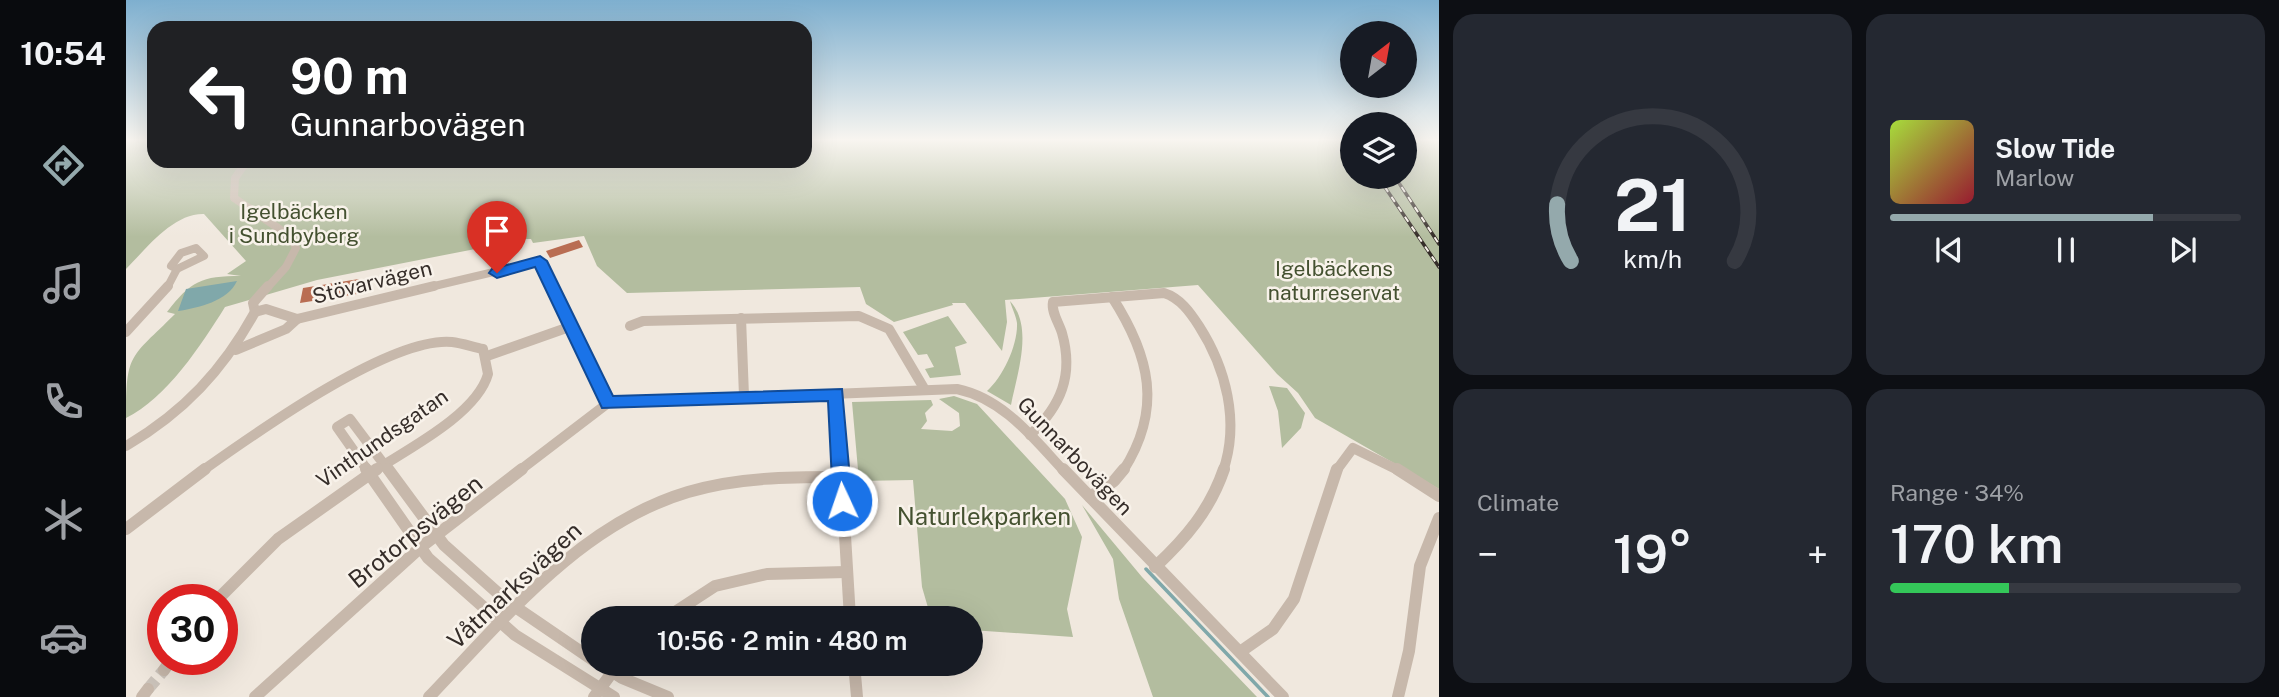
<!DOCTYPE html>
<meta charset="utf-8">
<style>
body{margin:0;font-family:"Public Sans",sans-serif;background:#242831;color:#f1f3f6;height:100vh;display:flex;flex-direction:column;font-size:26px;white-space:nowrap}
*{box-sizing:border-box;margin:0}
p{font-size:23px;color:#9ea1a6}
.icon{flex:none;width:38px;height:38px;fill:none;stroke:currentColor;stroke-width:2;stroke-linecap:round;stroke-linejoin:round}
.map{position:relative;flex:1;overflow:hidden}
.sheet{display:flex;flex-direction:column;gap:14px;padding:14px;background:#0d0f14;width:840px}
.sheet>*{flex:none}
.banner{position:absolute;left:21px;top:21px;width:665px;height:147px;border-radius:21px;box-shadow:0 7px 28px #0002;background:#202124;color:#fff;overflow:hidden}
.needle{width:46px;rotate:31deg}
.fabs{position:absolute;left:1214px;top:21px;display:grid;gap:14px}
.fabs a{display:grid;place-items:center;width:77px;height:77px;border-radius:50%;background:#171b24;box-shadow:0 7px 28px #0002;font-size:35px}
.speed{position:absolute;left:21px;top:584px;display:flex;gap:14px;font-size:35px;font-weight:700;text-align:center}
.speed>*{display:grid;place-content:center;width:91px;height:91px;border-radius:50%;background:#171b24;box-shadow:0 7px 28px #0002;line-height:1}
.speed .limit{border:10px solid #d22;background:#fff;color:#111}
.pin{position:absolute;display:grid;place-items:center;width:60px;height:60px;color:#fff;margin:-72px -30px;border-radius:50% 50% 50% 0;rotate:-45deg;box-shadow:0 0 7px #0007}
.pin .icon{rotate:45deg}
.me{position:absolute;width:77px;margin:-38px;rotate:357deg;stroke-linejoin:round;filter:drop-shadow(0 0 5px #0008)}
.turn{display:flex;align-items:center;gap:24px;height:147px;padding:0 28px;font-size:32px}
.turn .icon{width:91px;height:91px;stroke-width:2.5}
.turn b{display:block;font-size:49px;line-height:60px}
.big{font-size:52px;font-weight:600;line-height:1.1}
.sheet .widget{flex:1;display:flex;flex-direction:column;justify-content:center;gap:10px;min-width:0;padding:0 24px;border-radius:21px;background:#242831}
.sheet .dial{align-items:center;gap:0}
.dial svg{height:182px;overflow:visible;fill:none;stroke:#363941;stroke-width:7;stroke-linecap:round;text-anchor:middle}
.dial text{fill:#f1f3f6;stroke:none}
.song{display:flex;align-items:center;gap:21px}
.cover{width:84px;height:84px;border-radius:10px;background:linear-gradient(135deg,hsl(80 70% 55%),hsl(350 70% 35%))}
.played{height:7px;border-radius:4px;background:linear-gradient(90deg,#94a9ac 75%,#363941 75%)}
.keys{display:flex;justify-content:space-around;direction:ltr}
.heat{display:flex;justify-content:space-between;align-items:center;font-size:38px;direction:ltr}
.charge{height:10px;border-radius:5px;background:linear-gradient(90deg,#34c759 34%,#363941 0)}
.sheet .tiles{flex:1;display:grid;gap:14px;grid-template-columns:repeat(2,1fr)}
.trip{position:absolute;left:455px;top:606px;width:402px;height:70px;border-radius:35px;background:#171b24;box-shadow:0 7px 28px #0002;font-weight:600;line-height:70px;text-align:center}
main{display:flex;flex:1;min-height:0}
.dock{display:flex;flex-direction:column;width:126px;justify-content:space-around;align-items:center;background:#090b0e;color:#9ea1a6}
.dock .icon{width:49px;height:49px}
.dock .current{color:#94a9ac}
.dock b{font-size:32px;color:#f1f3f6}
.map>svg:first-child{display:block}
.green{fill:#b3bd9f}
.water{fill:#80a8aa}
.lines{fill:none;stroke-linecap:round;stroke-linejoin:round}
.stream{stroke:#80a8aa;stroke-width:3.5}
.building{fill:#b96d52}
.street-tunnel{stroke:#cbc3ba;stroke-width:12;stroke-dasharray:12 6;stroke-linecap:butt}
.street-far2{stroke:#c7b8ab;stroke-width:8}
.street-far1{stroke:#c7b8ab;stroke-width:10}
.street{stroke:#c7b8ab;stroke-width:12}
.rail-casing{stroke:#352d29;stroke-width:3.5}
.rail{stroke:#f8f2ea;stroke-width:2;stroke-dasharray:6;stroke-linecap:butt}
.route{fill:#1a73e8;stroke:#114b97;stroke-width:2}
.labels{text-anchor:middle;dominant-baseline:central;stroke-width:5;stroke-linejoin:round;paint-order:stroke}
.park-label{font-size:21px;fill:#445130;stroke:#f8f2ea}
.street-label{font-size:21px;fill:#352d29;stroke:#f8f2ea}
.near-park-label{font-size:24px;fill:#445130;stroke:#f8f2ea}
.near-street-label{font-size:24px;fill:#352d29;stroke:#f8f2ea}
</style>
<main>
<nav class="dock">
<b>10:54</b>
<svg class="icon current" aria-label="directions" viewBox="0 0 24 24"><path d="M12 3l9 9-9 9-9-9zM9 14v-3h6M13 9l2 2-2 2"/></svg>
<svg class="icon" aria-label="music" viewBox="0 0 24 24"><path d="M9 18V5l10-2v13"/><circle cx="6" cy="18" r="3"/><circle cx="16" cy="16" r="3"/></svg>
<svg class="icon" aria-label="phone" viewBox="0 0 24 24"><path d="M5 4h4l2 5-3 2q2 4 5 5l2-3 5 2v4C11 20 4 13 5 4z"/></svg>
<svg class="icon" aria-label="climate" viewBox="0 0 24 24"><path d="M12 3v18M4 7l16 10M4 17L20 7"/></svg>
<svg class="icon" aria-label="car" viewBox="0 0 24 24"><path d="M5 17H2v-5l4-1 3-4h7l3 4 3 1v5h-3M9 17h6M6 11h13"/><circle cx="7" cy="17" r="2"/><circle cx="17" cy="17" r="2"/></svg>
</nav>
<div class="map">
<svg width="1313" height="697" viewBox="0 0 1313 697">
<rect width="100%" height="100%" fill="#f0e8de"/>
<g class="green">
<path d="M0 139H28V161H679V139H1227V177H1279V139H1313V489L1189 418 1172 393 1151 374 1072 285 879 300 881 322 876 351 839 303H826L827 305 768 322 740 304 734 287 501 293 471 266 458 236 407 243 405 239H400L191 280 99 307C76 344 40 399 0 418 0 352 4 359 49 314L41 312C65 281 75 276 115 276L101 274 120 261 78 214C47 213 20 249 0 269Z"/>
<path d="M884 301C908 327 891 374 885 405L861 391C877 377 892 345 891 323 890 316 886 308 884 301Z"/>
<polygon points="822,316 841,343 829,347 835,375 804,378 799,369 808,367 801,354 792,355 777,332"/>
<polygon points="1143,386 1161,388 1179,413 1175,428 1156,448 1152,411"/>
<polygon points="828,396 851,404 939,499 956,537 941,609 947,637 845,630 845,618 805,618 796,587 787,480 733,481 726,402 805,400 807,405 799,413 801,421 795,429 826,431 834,426 833,413 813,399"/>
<polygon points="956,505 1016,577 1131,697 1027,697 993,599 987,559"/>
</g>
<path class="water" d="M111 281C102 301 72 308 52 311L60 289Z"/>
<g class="lines">
<polyline class="stream" points="1020,569 1142,697"/>
</g>
<g class="building">
<polygon points="453,240 457,247 424,258 420,251"/>
<polygon points="233,279 231,294 174,303 177,288"/>
</g>
<g class="lines">
<polyline class="street-tunnel" points="22,689 38,670"/>
<g class="street-far2">
<polyline points="121,161 109,178 108,198 164,236 170,248 160,267 141,288"/>
<polygon points="70,248 78,256 51,269 45,266 55,253"/>
<polyline points="41,288 51,269"/>
<polyline points="300,288 414,261 427,288"/>
</g>
<g class="street-far1">
<polyline points="426,286 482,403"/>
<path d="M986 297C1024 356 1037 409 997 471"/>
<polyline points="129,312 127,303 142,286"/>
<polyline points="129,312 140,309 171,319 308,286"/>
<polyline points="615,318 618,396"/>
<polyline points="504,326 517,321 733,316 763,329 799,390"/>
<polyline points="0,332 42,286"/>
<polyline points="110,350 160,329 171,319"/>
<polyline points="361,356 446,326"/>
<polyline points="710,394 715,471"/>
<path d="M482 403 831 389C878 399 907 438 938 471"/>
<path d="M904 435C935 406 948 375 936 333 933 323 925 312 927 302L1038 293C1054 298 1064 312 1073 326 1100 368 1114 422 1097 471"/>
<path d="M0 446C58 412 97 370 129 312"/>
<path d="M76 471C127 435 264 336 326 342 336 343 347 347 357 349L362 374C351 414 282 449 248 471"/>
<polyline points="242,471 211,427 224,419 263,471"/>
<polyline points="393,471 482,403"/>
<polyline points="1210,471 1227,448 1274,471"/>
</g>
<g class="street">
<polyline points="240,469 302,558 389,635 488,697"/>
<polyline points="262,469 318,545 382,602 467,660"/>
<polyline points="715,469 724,618"/>
<polyline points="937,469 1157,697"/>
<polyline points="1271,469 1313,496"/>
<polyline points="964,497 988,481 998,469"/>
<polyline points="0,529 79,469"/>
<path d="M1029 567C1060 538 1084 510 1098 469"/>
<polyline points="91,600 152,539 251,469"/>
<polyline points="540,618 589,586 641,574 720,572"/>
<polyline points="1114,652 1147,629 1168,599 1211,469"/>
<polyline points="473,663 496,678 542,697"/>
<polyline points="728,663 731,697"/>
<polyline points="38,670 45,660"/>
<polyline points="16,697 22,689"/>
<polyline points="129,697 295,547 396,469"/>
<path d="M303 697C378 619 454 524 562 492 612 477 664 477 715 477"/>
<polyline points="468,697 493,663"/>
<polyline points="1272,697 1283,651 1294,566 1313,518"/>
</g>
<g class="rail-casing">
<g id="rail">
<polyline points="1252,177 1313,267"/>
<polyline points="1269,177 1313,244"/>
</g>
</g>
<use href="#rail" class="rail"/>
</g>
<linearGradient id="sky" x2="0" y2="1"><stop stop-color="#7eafcf"/><stop offset="0.59" stop-color="#f8f5f0"/><stop offset="1" stop-color="#f8f5f0" stop-opacity="0"/></linearGradient>
<rect width="1313" height="237" fill="url(#sky)"/>
<polygon class="route" points="414,256 421,261 487,396 716,389 726,501 723,507 716,510 710,507 707,501 702,401 476,408 409,267 371,278 363,273 366,269"/>
<g class="labels">
<g class="park-label">
<text x="168" y="211">Igelbäcken<tspan x="168" dy="24">i Sundbyberg</tspan></text>
<text x="1208" y="268">Igelbäckens<tspan x="1208" dy="24">naturreservat</tspan></text>
</g>
<g class="street-label">
<text transform="translate(246 282) rotate(-14)">Stövarvägen</text>
<text transform="translate(256 438) rotate(-35)">Vinthundsgatan</text>
<text transform="translate(949 456) rotate(46)">Gunnarbovägen</text>
</g>
<g class="near-park-label">
<text x="858" y="516">Naturlekparken</text>
</g>
<g class="near-street-label">
<text transform="translate(289 531) rotate(-39)">Brotorpsvägen</text>
<text transform="translate(388 585) rotate(-43)">Våtmarksvägen</text>
</g>
</g>
</svg>
<div class="fabs">
<a><svg class="needle" viewBox="-14 -14 28 28"><path d="M0-13l5 13h-10z" fill="#e53935"/><path d="M0 13l5-13h-10z" fill="#9ea1a6"/></svg></a>
<a><svg class="icon" aria-label="layers" viewBox="0 0 24 24"><path d="M12 4l9 5-9 5-9-5zM3 14l9 5 9-5"/></svg></a>
</div>
<div class="speed"><div class="limit">30</div></div>
<div class="pin" style="left:371px;top:273px;background:#d93025"><svg class="icon" aria-label="arrive" viewBox="0 0 24 24"><path d="M6 21V4h12l-3 4 3 4H6"/></svg></div>
<svg class="me" style="left:716px;top:501px" viewBox="-20 -20 40 40"><circle r="17" fill="#1a73e8" stroke="#fff" stroke-width="3"/><path d="M0-11L8 9 0 5-8 9z" fill="#fff"/></svg>
<div class="trip">10:56 · 2 min · 480 m</div>
<div class="banner">
<div class="turn"><svg class="icon" aria-label="left" viewBox="0 0 24 24"><path d="M17 20v-9H6M10 6l-5 5 5 5"/></svg><div><b>90 m</b>Gunnarbovägen</div></div>
</div>
</div>
<section class="sheet">
<div class="tiles">
<div class="widget dial"><svg viewBox="0 0 100 80">
<path d="M14 69A42 42 0 1 1 86 69"/>
<path d="M14 69A42 42 0 0 1 8 44" stroke="#94a9ac"/>
<text x="50" y="56" font-size="32" font-weight="700">21</text>
<text x="50" y="72" font-size="11">km/h</text>
</svg></div>
<div class="widget">
<div class="song"><i class="cover"></i><div><b>Slow Tide</b><p>Marlow</p></div></div>
<div class="played"></div>
<div class="keys"><svg class="icon" aria-label="previous" viewBox="0 0 24 24"><path d="M18 5L8 12l10 7zM5 5v14"/></svg><svg class="icon" aria-label="pause" viewBox="0 0 24 24"><path d="M8 5v14M16 5v14"/></svg><svg class="icon" aria-label="next" viewBox="0 0 24 24"><path d="M6 5l10 7-10 7zM19 5v14"/></svg></div>
</div>
<div class="widget"><p>Climate</p>
<div class="heat"><a>−</a><b class="big">19°</b><a>+</a></div>
</div>
<div class="widget"><p>Range · 34%</p><b class="big">170 km</b><div class="charge"></div></div>
</div>
</section>
</main>
